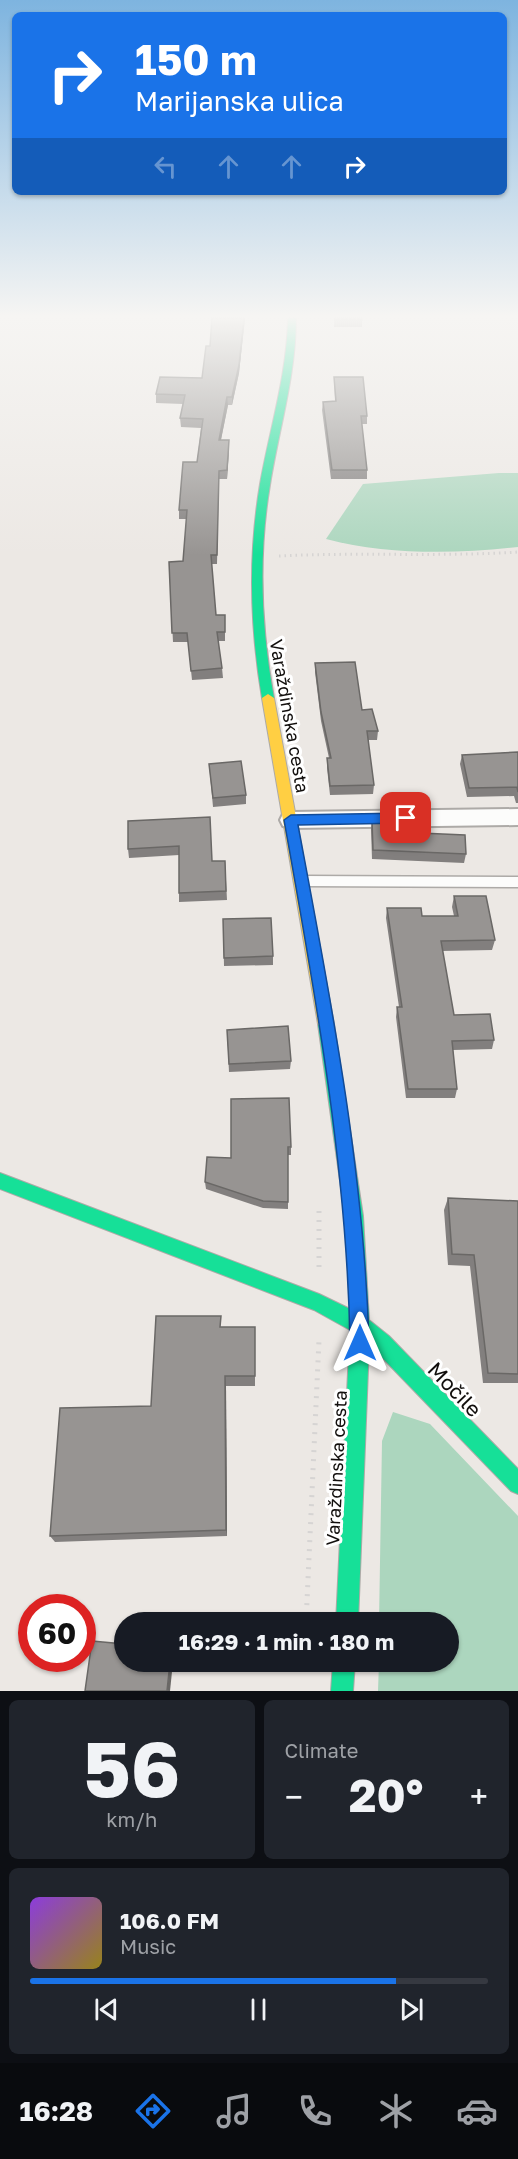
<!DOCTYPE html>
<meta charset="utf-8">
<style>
body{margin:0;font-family:"Golos Text",sans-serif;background:#20242c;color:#f1f3f6;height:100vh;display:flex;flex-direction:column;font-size:22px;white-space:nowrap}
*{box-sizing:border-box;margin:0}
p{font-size:20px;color:#9ea1a6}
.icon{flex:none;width:33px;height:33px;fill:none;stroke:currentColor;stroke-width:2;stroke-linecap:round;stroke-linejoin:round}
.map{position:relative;height:1691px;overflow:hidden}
.details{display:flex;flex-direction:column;gap:9px;padding:9px;background:#0d0f14;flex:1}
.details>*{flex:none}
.banner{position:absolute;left:12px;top:12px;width:495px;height:183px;border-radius:9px;box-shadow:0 2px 4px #0004;background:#1a73e8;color:#fff;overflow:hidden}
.speed{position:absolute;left:18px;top:1594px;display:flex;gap:12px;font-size:30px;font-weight:700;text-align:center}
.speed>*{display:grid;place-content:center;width:78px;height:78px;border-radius:50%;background:#171b24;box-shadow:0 2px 4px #0004;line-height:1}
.speed .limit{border:9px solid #d22;background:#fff;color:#111}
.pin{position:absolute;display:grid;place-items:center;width:51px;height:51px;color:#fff;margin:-26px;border-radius:12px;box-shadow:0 3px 9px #0006}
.me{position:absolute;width:66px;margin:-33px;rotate:0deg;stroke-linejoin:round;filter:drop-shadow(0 0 4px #0008)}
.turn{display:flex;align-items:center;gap:21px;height:126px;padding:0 24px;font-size:27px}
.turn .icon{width:78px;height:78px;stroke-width:2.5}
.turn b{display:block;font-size:42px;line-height:51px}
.lanes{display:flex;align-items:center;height:57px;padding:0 24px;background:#0003;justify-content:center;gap:30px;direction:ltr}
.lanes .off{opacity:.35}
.big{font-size:45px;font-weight:700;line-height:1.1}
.details .card{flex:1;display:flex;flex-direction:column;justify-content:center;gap:9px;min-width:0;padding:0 21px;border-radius:9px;background:#20242c}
.details .dial{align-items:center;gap:0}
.dial b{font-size:78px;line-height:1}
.song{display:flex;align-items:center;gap:18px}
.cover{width:72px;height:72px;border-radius:9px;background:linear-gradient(135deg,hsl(270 70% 55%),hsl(50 70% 35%))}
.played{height:6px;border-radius:3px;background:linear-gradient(90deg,#1a73e8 80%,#363941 80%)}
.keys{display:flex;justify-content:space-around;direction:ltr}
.heat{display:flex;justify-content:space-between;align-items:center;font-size:33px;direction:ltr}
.details .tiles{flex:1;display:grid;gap:9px;grid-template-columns:1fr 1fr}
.card:last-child{grid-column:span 2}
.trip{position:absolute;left:114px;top:1612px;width:345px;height:60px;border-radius:30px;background:#171b24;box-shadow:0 2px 4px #0004;font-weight:700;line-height:60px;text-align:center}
.menu{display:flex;height:96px;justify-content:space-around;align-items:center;background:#090b0e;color:#9ea1a6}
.menu .icon{width:42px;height:42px}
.menu .active{color:#1a73e8}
.menu b{font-size:27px;color:#f1f3f6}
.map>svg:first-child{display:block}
.forest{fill:#acd6be}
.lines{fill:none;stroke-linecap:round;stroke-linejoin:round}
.lane-casing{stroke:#adaaa7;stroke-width:3}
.street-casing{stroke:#adaaa7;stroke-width:4}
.fast-casing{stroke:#adaaa7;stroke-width:2}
.slow-casing{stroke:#adaaa7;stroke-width:2}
.path-far1{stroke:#d6d4d3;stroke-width:3;stroke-dasharray:1.5 4;stroke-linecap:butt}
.path{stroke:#d6d4d3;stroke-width:5;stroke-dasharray:2 7;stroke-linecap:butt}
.lane{fill:#fcfcfb;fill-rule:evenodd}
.street{fill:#fcfcfb;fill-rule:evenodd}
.fast{fill:#16e098;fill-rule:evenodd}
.slow{fill:#ffcf43;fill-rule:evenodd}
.wall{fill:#827f7e}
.shaded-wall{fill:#6a6866}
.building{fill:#979492;stroke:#6a6866;stroke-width:1.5}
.route{fill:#1a73e8;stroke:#114b97;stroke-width:1.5}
.labels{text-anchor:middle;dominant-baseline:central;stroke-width:6;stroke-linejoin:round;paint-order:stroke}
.street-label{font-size:18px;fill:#120f0d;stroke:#fff}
.near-street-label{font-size:21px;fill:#120f0d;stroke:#fff}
</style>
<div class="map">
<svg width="518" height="1691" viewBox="0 0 518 1691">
<rect width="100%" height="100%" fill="#ece8e4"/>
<g class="forest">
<path d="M499 473H518V547C456 554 387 555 326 539L363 484Z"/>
<polygon points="393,1412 430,1424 518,1516 518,1691 378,1691 379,1662 448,1662 448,1623 379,1623 382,1441"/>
</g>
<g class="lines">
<g class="lane-casing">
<polygon id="lane" points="303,876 518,877 518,887 303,886 299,884 297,881 299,878"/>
</g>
<g class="street-casing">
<polygon id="street" points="518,809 518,825 291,828 283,826 280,820 283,814 291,812"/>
</g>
<g class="fast-casing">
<g id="fast">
<path d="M288 318H296C296 375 279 429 270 485 258 556 261 627 274 698L268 702 262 698C250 627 248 556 260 484 270 428 287 375 288 318Z"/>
<polygon points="326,1017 331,1019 334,1024 363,1216 369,1320 389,1336 518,1469 518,1494 511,1491 369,1344 358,1623 336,1623 350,1330 314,1310 0,1189 0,1173 319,1294 350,1309 345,1216 318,1024 321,1019"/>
<polygon points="333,1662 355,1662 353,1691 331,1691"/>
</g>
</g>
<g class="slow-casing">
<polygon id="slow" points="268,694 274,698 334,1024 331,1029 326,1031 321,1029 318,1024 262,698"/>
</g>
<path class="path-far1" d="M279 556C359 552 438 557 518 552"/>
<g class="path">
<polyline points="319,1211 319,1270"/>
<polyline points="306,1623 319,1340"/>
</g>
<use href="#lane" class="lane"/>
<use href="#street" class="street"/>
<use href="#fast" class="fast"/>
<use href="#slow" class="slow"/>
</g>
<g class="wall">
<polygon points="212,318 245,318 239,373 232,405 228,405 221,440 229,449 227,479 219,479 217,564 211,564 216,615 225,615 225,641 218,641 222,668 223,678 192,680 188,642 173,642 169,562 183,561 187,519 179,519 179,510 197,462 201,428 181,427 180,418 183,404 156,403 156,394 202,378 210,346"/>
<rect x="334" y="318" width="28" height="9"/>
<polygon points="334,377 367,416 367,424 362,424 367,470 367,479 331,479 322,410 323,402 335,401"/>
<polygon points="315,663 362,710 378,731 377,740 368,740 374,785 373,794 330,795 327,768 327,758 329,758 321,721 315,672"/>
<polygon points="518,752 518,803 516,803 514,796 467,797 460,764 462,755"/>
<polygon points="209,764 246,795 246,804 213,807"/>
<polygon points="372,820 466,854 464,863 372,859 371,829"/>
<polygon points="128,821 212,861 225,861 227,900 179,902 179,855 129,858 128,849"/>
<polygon points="454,896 495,940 492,950 442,951 454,1015 494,1040 492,1049 453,1050 457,1089 455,1098 406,1098 396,1017 397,1007 399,1007 386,918 387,908 422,916 454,916 452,907"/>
<polygon points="223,919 273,956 273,965 224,966"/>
<polygon points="227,1030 291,1061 290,1069 229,1072"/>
<polygon points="291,1147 291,1155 288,1155 288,1209 263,1208 206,1189 205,1182 231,1158"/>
<polygon points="448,1198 518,1201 518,1383 483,1383 470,1266 448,1265 444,1210"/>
<polygon points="221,1327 255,1327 255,1386 226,1386 227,1536 55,1542 50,1536 151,1406"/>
</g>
<g class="shaded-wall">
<polygon points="244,318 245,318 239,373 232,405 232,397"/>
<polygon points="227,397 228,405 219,449 219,440"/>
<polygon points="229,440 229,449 227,479 227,470"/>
<polygon points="225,1376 226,1386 227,1536 226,1530"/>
<polygon points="170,1662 173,1662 170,1691 167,1691"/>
</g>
<g class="building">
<polygon points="212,318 244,318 239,365 232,397 227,397 219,440 229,440 227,470 219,471 217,555 211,555 216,615 225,615 225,632 217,632 222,668 191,671 187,633 172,633 169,562 183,561 187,510 179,510 183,462 197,462 203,419 180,418 185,395 156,394 160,377 202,378 206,346 210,346"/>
<rect x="335" y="318" width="27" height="2"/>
<polygon points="334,377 363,377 367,416 361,416 367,470 332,470 323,402 336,401"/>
<polygon points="355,662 362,710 372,709 378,731 367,731 374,785 330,786 327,758 331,758 321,712 315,663"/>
<polygon points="518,752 518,792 517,787 469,788 462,755"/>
<polygon points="241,761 246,795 213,798 209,764"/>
<polygon points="210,817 212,861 225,861 226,891 179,893 179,846 128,849 128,821"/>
<polygon points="372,820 419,820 420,833 465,835 466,854 373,850"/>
<polygon points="454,896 486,896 495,940 441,941 454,1015 490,1014 494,1040 452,1041 457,1089 408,1089 397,1007 402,1007 387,908 421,908 422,916 458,916"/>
<polygon points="271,918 273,956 224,958 223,919"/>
<polygon points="288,1026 291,1061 229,1064 227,1030"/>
<polygon points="289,1098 291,1147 288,1147 288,1202 263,1201 205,1182 207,1157 231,1158 231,1099"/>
<polygon points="448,1198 518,1201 518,1374 488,1373 474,1255 452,1254"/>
<polygon points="156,1316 221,1316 220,1327 255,1327 255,1376 225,1376 226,1530 50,1536 60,1408 151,1406"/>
<polygon points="92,1641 124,1644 124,1662 170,1662 167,1691 85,1691"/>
</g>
<linearGradient id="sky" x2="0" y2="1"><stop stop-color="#7eb4df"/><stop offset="0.57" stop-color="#f6f5f3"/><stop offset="1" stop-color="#f6f5f3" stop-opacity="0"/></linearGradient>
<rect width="518" height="555" fill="url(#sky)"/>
<path class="route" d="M406 813 412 818 406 823 298 825C330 996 364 1168 369 1343L366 1349 360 1352 353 1349 350 1343C347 1166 315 993 284 820L291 815Z"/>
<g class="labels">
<g class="street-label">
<text transform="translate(290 716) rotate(80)">Varaždinska cesta</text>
<text transform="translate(336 1468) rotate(-87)">Varaždinska cesta</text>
</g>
<g class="near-street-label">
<text transform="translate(455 1389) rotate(46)">Močile</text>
</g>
</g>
</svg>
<div class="speed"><div class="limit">60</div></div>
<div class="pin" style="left:406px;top:818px;background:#d93025"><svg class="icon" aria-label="arrive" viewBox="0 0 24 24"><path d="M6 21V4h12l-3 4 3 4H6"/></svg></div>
<svg class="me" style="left:360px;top:1343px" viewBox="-20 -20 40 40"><path d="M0-17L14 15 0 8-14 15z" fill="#1a73e8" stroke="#fff" stroke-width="4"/></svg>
<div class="trip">16:29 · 1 min · 180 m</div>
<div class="banner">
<div class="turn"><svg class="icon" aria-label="right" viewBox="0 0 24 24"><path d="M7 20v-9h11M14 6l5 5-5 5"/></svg><div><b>150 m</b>Marijanska ulica</div></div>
<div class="lanes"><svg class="icon off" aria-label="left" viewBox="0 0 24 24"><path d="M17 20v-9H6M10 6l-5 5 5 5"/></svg><svg class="icon off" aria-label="ahead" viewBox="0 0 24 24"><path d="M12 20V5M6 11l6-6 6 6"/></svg><svg class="icon off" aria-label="ahead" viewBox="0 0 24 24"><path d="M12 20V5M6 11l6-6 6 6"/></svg><svg class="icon" aria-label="right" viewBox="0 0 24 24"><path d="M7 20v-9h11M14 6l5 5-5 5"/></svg></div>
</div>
</div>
<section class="details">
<div class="tiles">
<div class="card dial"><b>56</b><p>km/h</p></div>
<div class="card"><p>Climate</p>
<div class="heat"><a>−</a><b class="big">20°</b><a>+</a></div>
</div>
<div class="card">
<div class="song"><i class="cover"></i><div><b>106.0 FM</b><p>Music</p></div></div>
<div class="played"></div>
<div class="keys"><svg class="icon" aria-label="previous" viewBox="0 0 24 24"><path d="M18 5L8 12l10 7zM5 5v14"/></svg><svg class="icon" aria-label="pause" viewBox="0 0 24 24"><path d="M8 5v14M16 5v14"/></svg><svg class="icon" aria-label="next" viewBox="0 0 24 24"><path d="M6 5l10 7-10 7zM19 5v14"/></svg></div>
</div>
</div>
</section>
<nav class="menu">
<b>16:28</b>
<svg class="icon active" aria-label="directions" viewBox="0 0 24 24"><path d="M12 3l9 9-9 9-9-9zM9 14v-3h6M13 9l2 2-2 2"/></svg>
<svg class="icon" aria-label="music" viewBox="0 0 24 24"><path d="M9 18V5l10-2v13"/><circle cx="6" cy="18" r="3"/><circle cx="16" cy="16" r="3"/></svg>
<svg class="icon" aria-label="phone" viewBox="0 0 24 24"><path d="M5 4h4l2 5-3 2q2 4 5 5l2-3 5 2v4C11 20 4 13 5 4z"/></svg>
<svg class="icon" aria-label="climate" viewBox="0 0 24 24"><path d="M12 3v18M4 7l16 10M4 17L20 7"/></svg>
<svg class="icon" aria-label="car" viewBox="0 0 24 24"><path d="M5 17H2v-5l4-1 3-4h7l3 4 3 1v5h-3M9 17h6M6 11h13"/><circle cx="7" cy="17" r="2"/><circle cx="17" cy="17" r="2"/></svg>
</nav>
